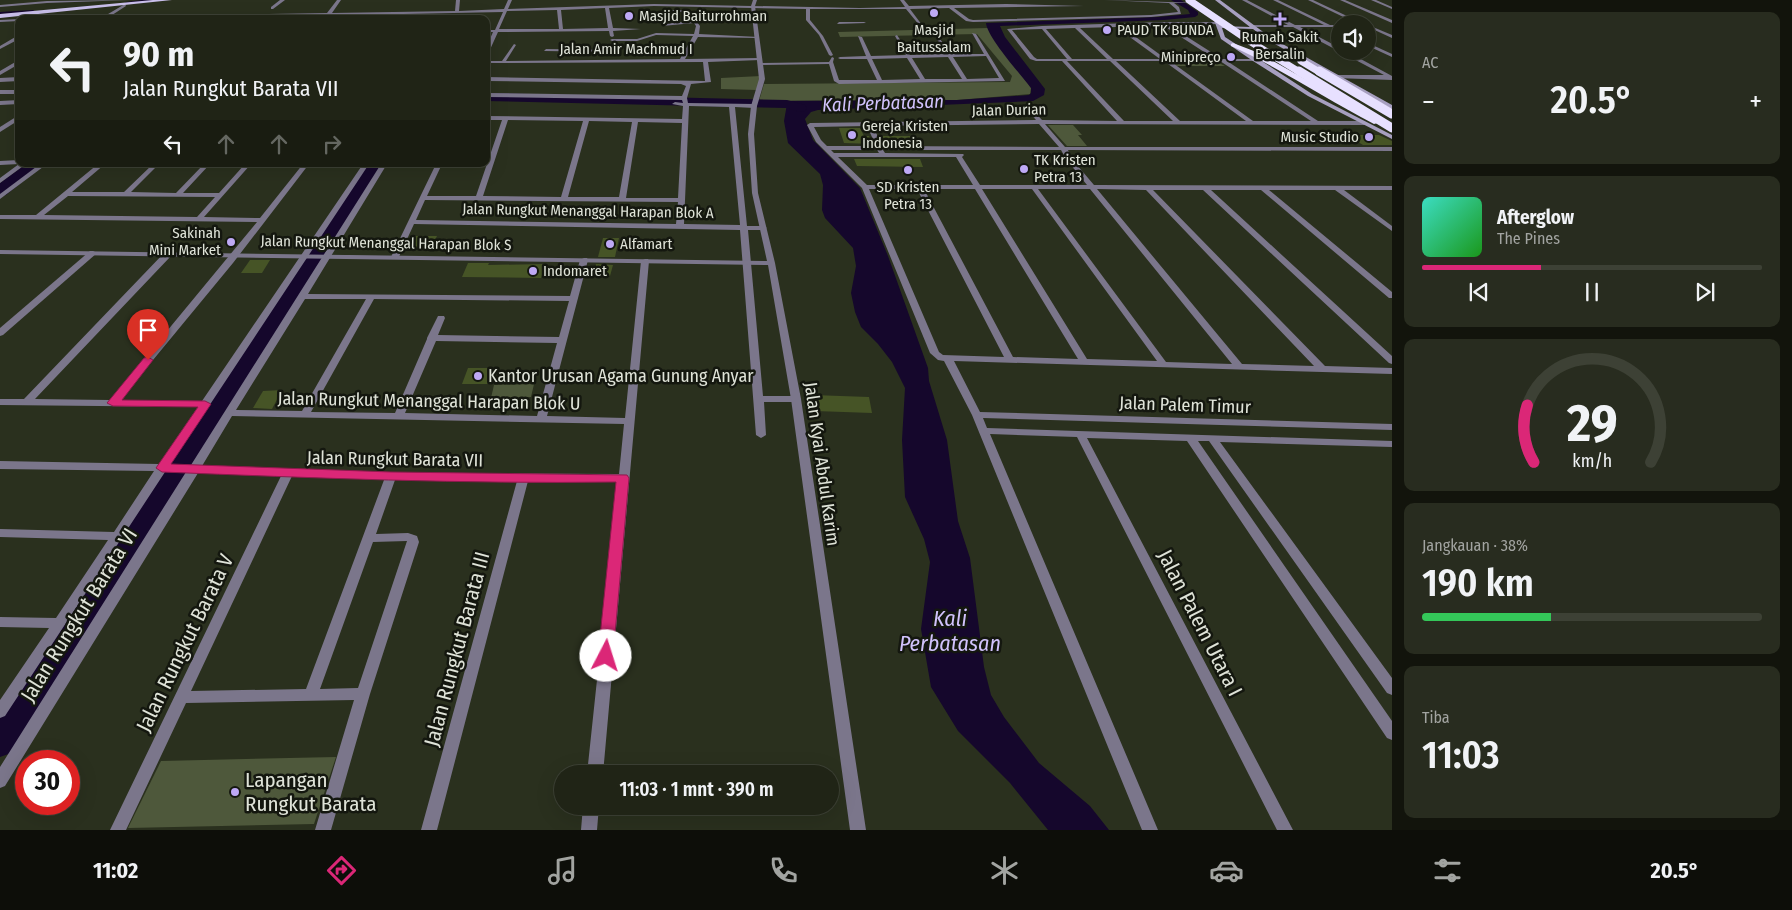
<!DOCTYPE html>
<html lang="id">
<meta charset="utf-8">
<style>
body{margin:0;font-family:"Fira Sans Condensed",sans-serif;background:#282c1f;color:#f1f3f6;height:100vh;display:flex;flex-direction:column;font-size:19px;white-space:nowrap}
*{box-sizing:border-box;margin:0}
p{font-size:16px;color:#a2a4a1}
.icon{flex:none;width:28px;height:28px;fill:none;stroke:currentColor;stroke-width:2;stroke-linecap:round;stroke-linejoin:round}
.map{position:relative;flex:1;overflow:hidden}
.sheet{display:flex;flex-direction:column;gap:12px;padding:12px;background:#12140c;width:400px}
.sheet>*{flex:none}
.banner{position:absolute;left:15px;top:15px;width:475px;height:152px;border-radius:10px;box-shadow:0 5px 20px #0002,0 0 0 1px #3d4135;background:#202416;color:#f1f3f6;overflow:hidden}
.buttons{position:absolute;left:1331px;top:15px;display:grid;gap:10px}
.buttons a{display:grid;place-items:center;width:45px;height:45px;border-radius:50%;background:#202416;box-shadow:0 5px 20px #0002,0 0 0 1px #3d4135;font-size:25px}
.speed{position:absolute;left:15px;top:750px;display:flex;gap:10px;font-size:25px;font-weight:700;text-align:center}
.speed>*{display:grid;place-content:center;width:65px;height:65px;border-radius:50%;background:#202416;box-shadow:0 5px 20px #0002,0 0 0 1px #3d4135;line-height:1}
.speed .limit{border:8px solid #d22;background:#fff;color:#111}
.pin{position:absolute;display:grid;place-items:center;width:42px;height:42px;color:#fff;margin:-51px -21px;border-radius:50% 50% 50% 0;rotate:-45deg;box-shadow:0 0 5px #0007}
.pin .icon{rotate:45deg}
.me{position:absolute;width:55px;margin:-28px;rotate:5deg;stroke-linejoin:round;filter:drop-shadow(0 0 4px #0008)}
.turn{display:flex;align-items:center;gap:18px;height:105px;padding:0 25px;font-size:22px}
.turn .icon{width:65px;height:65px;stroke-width:2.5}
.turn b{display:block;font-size:35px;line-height:42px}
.lanes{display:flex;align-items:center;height:48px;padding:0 25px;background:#0003;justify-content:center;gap:25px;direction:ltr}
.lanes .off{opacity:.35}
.big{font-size:38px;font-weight:600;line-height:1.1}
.sheet .tile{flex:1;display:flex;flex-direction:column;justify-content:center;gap:8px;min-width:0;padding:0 18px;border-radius:10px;background:#282c1f}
.sheet .dial{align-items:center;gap:0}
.dial svg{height:130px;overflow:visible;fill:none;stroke:#3d4135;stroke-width:7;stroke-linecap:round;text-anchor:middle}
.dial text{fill:#f1f3f6;stroke:none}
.song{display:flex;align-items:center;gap:15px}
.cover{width:60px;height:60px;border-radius:8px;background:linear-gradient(135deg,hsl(170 70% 55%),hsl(120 70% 35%))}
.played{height:5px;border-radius:2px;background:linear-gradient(90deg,#db2777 35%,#3d4135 35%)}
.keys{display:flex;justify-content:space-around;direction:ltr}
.heat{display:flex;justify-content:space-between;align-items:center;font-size:28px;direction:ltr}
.charge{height:8px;border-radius:4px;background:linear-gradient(90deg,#34c759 38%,#3d4135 0)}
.trip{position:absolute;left:554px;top:765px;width:285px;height:50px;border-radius:25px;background:#202416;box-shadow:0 5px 20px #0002,0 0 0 1px #3d4135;font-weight:600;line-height:50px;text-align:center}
.menu{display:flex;height:80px;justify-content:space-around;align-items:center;background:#0d0e09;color:#a2a4a1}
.menu .icon{width:35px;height:35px}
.menu .on{color:#db2777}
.menu b{font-size:22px;color:#f1f3f6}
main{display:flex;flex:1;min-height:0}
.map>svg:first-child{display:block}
.green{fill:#4e583b}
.water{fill:#15072c}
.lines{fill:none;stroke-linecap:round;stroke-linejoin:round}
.stream{stroke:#15072c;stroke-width:2}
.river{fill:#15072c;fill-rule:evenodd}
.building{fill:#465426}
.minor{fill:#7b768b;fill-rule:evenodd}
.tertiary{fill:#7b768b;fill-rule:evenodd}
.secondary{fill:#a79fc0;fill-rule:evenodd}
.primary{fill:#c9bfea;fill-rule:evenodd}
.motorway{fill:#e7e0ff;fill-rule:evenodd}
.motorway-bridge-far1{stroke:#e7e0ff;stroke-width:7}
.motorway-bridge{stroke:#e7e0ff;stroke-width:9}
.route{fill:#db2777;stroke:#8e194d}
.poi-dot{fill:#bea9f5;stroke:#14170f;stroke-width:2}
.labels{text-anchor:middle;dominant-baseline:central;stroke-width:5;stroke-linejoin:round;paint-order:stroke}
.far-poi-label{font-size:15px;fill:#dfe3d8;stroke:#14170f;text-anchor:start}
.far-street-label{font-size:15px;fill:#dfe3d8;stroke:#14170f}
.poi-label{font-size:18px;fill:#dfe3d8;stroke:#14170f;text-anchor:start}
.street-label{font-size:18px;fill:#dfe3d8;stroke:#14170f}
.water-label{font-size:19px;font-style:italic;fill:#d1c2fc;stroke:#14170f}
.near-street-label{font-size:21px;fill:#dfe3d8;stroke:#14170f}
.near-poi-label{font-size:21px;fill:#dfe3d8;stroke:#14170f;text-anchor:start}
.near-water-label{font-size:22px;font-style:italic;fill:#d1c2fc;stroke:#14170f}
</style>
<main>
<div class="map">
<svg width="1392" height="830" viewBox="0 0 1392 830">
<rect width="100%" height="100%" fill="#2a301e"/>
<g class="green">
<polygon points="988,28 1031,88 1030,94 957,100 759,101 764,84 1010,82 1012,76 977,34 840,37 838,32"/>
<polygon points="1159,54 1207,54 1214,58 1169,59"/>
<polygon points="1172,61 1215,61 1225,66 1176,66 1170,62"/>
<polygon points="761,76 757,90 721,89 721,78"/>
<polygon points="1048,125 1073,125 1082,135 1078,135 1087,146 1067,146"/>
<polygon points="534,384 531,397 491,398 494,385"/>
<polygon points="336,757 314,824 128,828 161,761"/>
</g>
<path class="water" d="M1171 0H1181L1198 12V15L1195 17 1164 20 1000 26 1005 37 1045 89 1044 95 1033 101 818 110 811 112 805 119 813 140 860 188 888 256 928 368 929 381 947 440 958 521 970 558 984 667 991 695 1004 717 1039 763 1090 806 1109 830H1048L1010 783 958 731 931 687 921 629 930 562 924 539 905 497 902 440 905 388 892 362 878 344 861 327 855 312 851 293 856 266 853 248 825 218 822 210 823 185 820 174 788 143 784 121 787 104 764 103V101L957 100 1029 95 1031 93V88C1021 75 987 37 986 23L1158 17 1190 14 1188 10Z"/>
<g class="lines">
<g class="stream">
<polyline points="126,3 150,0"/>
<polyline points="0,13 33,11"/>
</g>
<g class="river">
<polygon points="486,93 787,100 805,105 807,108 805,111 800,112 786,108 486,101"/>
<polygon points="26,164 44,164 6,195 0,196 0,183"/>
<polygon points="367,164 383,164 14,752 0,757 0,708 163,470"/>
</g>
</g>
<g class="building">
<polygon points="839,128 860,128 864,136 869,136 873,144 844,143"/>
<polygon points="1347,135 1379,135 1392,141 1392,145 1363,145"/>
<polygon points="880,136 910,136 914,144 883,144"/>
<polygon points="854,159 920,159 923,167 857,166"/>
<polygon points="411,236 437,236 431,248 405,248"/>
<polygon points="603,238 619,238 615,257 598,257"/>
<polygon points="250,260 270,260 262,273 241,273"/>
<polygon points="468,263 489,263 488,265 545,264 541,278 462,277"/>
<polygon points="596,264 613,265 610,276 593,276"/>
<polygon points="468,368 494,368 489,384 462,384"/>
<polygon points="282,390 272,409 253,408 263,391"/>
<polygon points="813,395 869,397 872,413 815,411"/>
</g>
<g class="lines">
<g class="minor">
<polygon points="130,0 47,3 0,7 0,5 47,1"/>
<polygon points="280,0 285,0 273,9 271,9 271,7"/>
<path d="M337 0H341L332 13 455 11 456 0H460L459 11 504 9 508 0H512L508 9 654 4 860 8 905 7 900 0H904L909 6 1006 4 1084 6 954 8 969 19 973 20 1151 15 1178 12 1176 9 1169 3 1104 0 1200 3H1174L1179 7 1181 14 1151 17 973 22 966 21 949 8 910 9 922 25 920 26 906 9H810V20L823 36 833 55 831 56 829 55 819 35 806 20V9L654 6 609 8 613 28 641 29 613 31 614 36 612 37 610 36 609 31 498 32 488 54 486 55V48L493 32H486V30H495L503 12 162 19H78L103 17 125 4 126 6 109 17 327 13ZM605 8 608 28 563 29 561 10ZM557 10 559 29H499L507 11Z"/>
<polygon points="1242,0 1247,0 1295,25 1324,25 1273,0 1278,0 1330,25 1340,25 1340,27 1300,27 1340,48 1340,51 1346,51 1392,76 1392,80 1335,78 1337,75 1384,75 1293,27 1249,27 1251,25 1288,25"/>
<polygon points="1308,0 1313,0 1364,24 1358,24"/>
<polygon points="1340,0 1345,0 1392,20 1392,23"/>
<polygon points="1371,0 1376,0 1392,7 1392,9"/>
<path d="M673 10H684L687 13 691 14 700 26 699 34 759 37 757 38 698 37 685 59 760 58 762 59 760 60 708 62 711 82 691 84 687 98 688 103 754 104 757 106 754 108 735 107 747 226H763L767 228 763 230H748L763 396H796L801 399 796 402H764L766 435 761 438 756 435 740 230 414 224 398 259H392L391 257 436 164H442L427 196H476L502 120H486V116L682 119 683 106 672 104 675 102 683 103 682 100 486 97V93L682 96 686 86 681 84 486 81V77L705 81 703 62 486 63V61H502L514 44 516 45 506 61 680 59 693 36 656 35 637 41H612L610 40 612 39H637L656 33 694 34 696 26 694 23 662 26 664 24 692 21 689 16 684 15 682 12H672ZM689 106 729 107 740 225 684 224ZM508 120 583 121 561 197 483 196ZM589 121 632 122 619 197H568ZM638 122 682 123 678 198H626ZM425 200 678 202 676 224 416 220Z"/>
<polygon points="19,19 19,21 0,22 0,20"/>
<polygon points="839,22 864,22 866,23 837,24"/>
<path d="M1161 22H1219L1217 24 1170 26 1222 59H1257L1255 61H1227L1318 121H1364L1367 123 1364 125 1045 124 1065 147H1392V151L1068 150 1071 158 1094 185 1392 186V190H1344L1392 226V231L1335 190H1269L1392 292V298H1389L1261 190H1211L1392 356V364L1389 363 1203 190H1153L1325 366 1392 368V374L954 361 980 412 1392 424V430L983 418 987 428 1392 441V447L1220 442 1392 678V695L1387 693 1209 441H1198L1392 721V740L1387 738 1187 441 1087 438 1293 830H1277L1077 437 990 434 1158 830H1142L972 415 944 361 938 360 930 353 862 188 816 142 807 125 810 123 1036 120 1025 107 1028 105 1042 120 1117 121 1062 61H1036L1030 59 1007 29 1042 26ZM1164 26 1215 59H1166L1122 27ZM1116 27 1160 59H1113L1080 28ZM1075 28 1107 59H1072L1046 29ZM1042 29 1067 59H1037L1034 57 1012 30ZM1067 61H1110L1173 121H1124ZM1116 61H1164L1246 121H1180ZM1170 61H1220L1311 121H1253ZM1039 124 1059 147 882 146 873 126ZM867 126 876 146H827L821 140 814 127ZM831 150H877L879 153H834ZM883 150H1061L1066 159 1087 185H980L962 157 964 155 963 154 885 153ZM838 157H956L973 185H867ZM869 189H917L1004 357 943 355 939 352ZM924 189H975L1078 359 1013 357ZM982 189H1032L1157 361 1087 359ZM1038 189H1090L1232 364 1166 362ZM1097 189 1146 190 1314 366 1242 364Z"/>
<polygon points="1368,25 1392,35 1392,38 1368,27"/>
<path d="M972 33 976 34 1005 81 839 84 834 81 829 64 761 65 759 64 761 63 829 62 832 57 834 58 833 62 839 80H877L867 59H840L838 58 840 57 866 56 858 36 862 37 871 56 906 55 895 36 897 35 910 55 946 54 935 36 937 35 951 54H984ZM986 56 999 78 967 79 953 57ZM948 57 962 79H925L912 58ZM907 58 920 79 882 80 872 59Z"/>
<polygon points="17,36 19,36 19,39 0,49 0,46"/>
<polygon points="1368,43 1392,54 1392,57 1368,46"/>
<polygon points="546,49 613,50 615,51 613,52 544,51"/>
<polygon points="17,61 19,61 19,64 0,75 0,71"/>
<polygon points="19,77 19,81 0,82 0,78"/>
<rect x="0" y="90" width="19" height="4"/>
<polygon points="19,100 19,104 0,105 0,101"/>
<polygon points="19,115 19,120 0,132 0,127"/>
<polygon points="19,160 19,164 26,164 0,183 0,178 19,164 0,165 0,161"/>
<polygon points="40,164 47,164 0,199 0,194"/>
<path d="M98 164H105L72 192H124L153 164H159L131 192 176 193 204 164H210L183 193H219L245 164H251L204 217 260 218 303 164H309L233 263 120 400 202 401 363 164H369L170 465H191L381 164H387L308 294 570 296 580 260 584 258H587L588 260 547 416 625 418 641 261 645 259H648L649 261 603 774H587L618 482 528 481 437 830H421L517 481 395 480 376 534 408 533 417 536 419 542 370 694 331 830H315L354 700 186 703 126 830H110L281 476 198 473 5 786 0 788V767L186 472H165L5 716 0 718V700L49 628 0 627V617L56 618 108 540 0 537V529L114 532 154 471 0 469V461L159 464 198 407 0 405V399H24L165 252H171V256L35 399 110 400 257 222 0 219V215H36ZM68 196 215 197 197 217 44 215ZM305 299H366L302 411 236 410ZM374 299 569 301 559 337 438 335 445 318 444 316H438L427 338V339L395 413 311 412ZM436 341 557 343 537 416 405 413ZM232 416 624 424 619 474 416 473 202 466ZM292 476 384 480 306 689 191 691ZM407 541 358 688 320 689 373 542Z"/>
<polygon points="90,251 93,251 97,253 3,335 0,336 0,328"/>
<polygon points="583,806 599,806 597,830 581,830"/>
</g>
<polygon class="tertiary" points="753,0 757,0 755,6 765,79 757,106 754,134 758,193 775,263 801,399 866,830 850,830 791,399 768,265 0,254 0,250 767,261 752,193 748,134 751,106 759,79 751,6"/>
<polygon class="secondary" points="1215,0 1220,0 1270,37 1392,105 1392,109 1390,108 1266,39 1253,29 1222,28 1225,37 1312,94 1392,135 1392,139 1308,96 1253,61 1221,39 1214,20 1207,11 1209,11 1218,18 1221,26 1250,27"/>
<polygon class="primary" points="153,0 172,0 0,18 0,14"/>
<path class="motorway" d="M1233 43 1259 53 1381 122 1374 124C1326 99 1280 68 1231 46V44Z"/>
<g class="motorway-bridge-far1">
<polyline points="1189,0 1251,42 1301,73"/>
<polyline points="1301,61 1321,73"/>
</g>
<g class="motorway-bridge">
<polyline points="1299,71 1392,128"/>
<polyline points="1319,71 1392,114"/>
</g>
</g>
<path class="route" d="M148 357 153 360 122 400 205 401 211 404 171 464 391 472 627 475 629 478 613 656 611 660 606 662 600 660 598 656 616 482C464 484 313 478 162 472L156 468 198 407 113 406 107 403 144 358Z"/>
<g class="poi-dot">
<circle cx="934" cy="13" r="5"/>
<circle cx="629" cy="16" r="5"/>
<path d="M1277.5 11.5h5v5h5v5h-5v5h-5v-5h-5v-5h5z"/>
<circle cx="1107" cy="30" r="5"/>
<circle cx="1231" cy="57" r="5"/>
<circle cx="852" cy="135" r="5"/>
<circle cx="1369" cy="137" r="5"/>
<circle cx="1024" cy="169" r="5"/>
<circle cx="908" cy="170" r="5"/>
<circle cx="231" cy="242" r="5"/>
<circle cx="610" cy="244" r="5"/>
<circle cx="533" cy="271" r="5"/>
<circle cx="478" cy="376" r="5"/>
<circle cx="235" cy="792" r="5"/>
</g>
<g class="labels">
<g class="far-poi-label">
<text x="639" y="16">Masjid Baiturrohman</text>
<text x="934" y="30" text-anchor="middle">Masjid<tspan x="934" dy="17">Baitussalam</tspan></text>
<text x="1117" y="30">PAUD TK BUNDA</text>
<text x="1280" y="37" text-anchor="middle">Rumah Sakit<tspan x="1280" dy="17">Bersalin</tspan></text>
<text x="1221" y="57" text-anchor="end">Minipreço</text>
<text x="862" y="126">Gereja Kristen<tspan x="862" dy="17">Indonesia</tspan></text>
<text x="1359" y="137" text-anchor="end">Music Studio</text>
<text x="1034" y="160">TK Kristen<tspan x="1034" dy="17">Petra 13</tspan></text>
<text x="908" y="187" text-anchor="middle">SD Kristen<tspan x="908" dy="17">Petra 13</tspan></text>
<text x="221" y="233" text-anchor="end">Sakinah<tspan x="221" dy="17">Mini Market</tspan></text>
<text x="620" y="244">Alfamart</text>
<text x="543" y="271">Indomaret</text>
</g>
<g class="far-street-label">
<text x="626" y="49">Jalan Amir Machmud I</text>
<text transform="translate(1009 110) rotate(-1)">Jalan Durian</text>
<text transform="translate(588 211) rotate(1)">Jalan Rungkut Menanggal Harapan Blok A</text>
<text transform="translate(386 243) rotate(1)">Jalan Rungkut Menanggal Harapan Blok S</text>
</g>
<g class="poi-label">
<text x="488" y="376">Kantor Urusan Agama Gunung Anyar</text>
</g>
<g class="street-label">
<text transform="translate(429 401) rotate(1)">Jalan Rungkut Menanggal Harapan Blok U</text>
<text transform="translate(1185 405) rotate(2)">Jalan Palem Timur</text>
<text transform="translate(395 459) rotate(1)">Jalan Rungkut Barata VII</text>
<text transform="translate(822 464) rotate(82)">Jalan Kyai Abdul Karim</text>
</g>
<g class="water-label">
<text transform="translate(883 103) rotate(-2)">Kali Perbatasan</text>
</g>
<g class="near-street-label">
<text transform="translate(79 615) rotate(-58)">Jalan Rungkut Barata VI</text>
<text transform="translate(1200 623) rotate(63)">Jalan Palem Utara I</text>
<text transform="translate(185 643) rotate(-64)">Jalan Rungkut Barata V</text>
<text transform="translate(457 649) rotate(-75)">Jalan Rungkut Barata III</text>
</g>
<g class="near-poi-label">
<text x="245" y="780">Lapangan<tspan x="245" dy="24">Rungkut Barata</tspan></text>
</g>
<g class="near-water-label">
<text x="950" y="618">Kali<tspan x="950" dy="25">Perbatasan</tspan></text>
</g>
</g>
</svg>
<div class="buttons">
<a><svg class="icon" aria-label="sound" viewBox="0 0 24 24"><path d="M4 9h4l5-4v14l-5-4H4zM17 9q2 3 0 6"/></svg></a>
</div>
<div class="speed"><div class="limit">30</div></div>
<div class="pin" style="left:148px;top:360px;background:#d93025"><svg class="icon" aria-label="arrive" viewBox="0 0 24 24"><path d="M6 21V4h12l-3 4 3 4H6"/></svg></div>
<svg class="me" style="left:606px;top:656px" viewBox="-20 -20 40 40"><circle r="19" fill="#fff"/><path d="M0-13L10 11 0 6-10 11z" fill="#db2777"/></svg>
<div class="trip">11:03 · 1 mnt · 390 m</div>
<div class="banner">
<div class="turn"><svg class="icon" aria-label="left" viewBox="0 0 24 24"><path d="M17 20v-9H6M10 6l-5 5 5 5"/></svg><div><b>90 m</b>Jalan Rungkut Barata VII</div></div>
<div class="lanes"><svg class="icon" aria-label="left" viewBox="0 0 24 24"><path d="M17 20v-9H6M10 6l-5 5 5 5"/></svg><svg class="icon off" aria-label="ahead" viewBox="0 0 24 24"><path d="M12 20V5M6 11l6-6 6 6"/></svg><svg class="icon off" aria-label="ahead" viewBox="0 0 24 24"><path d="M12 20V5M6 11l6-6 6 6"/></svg><svg class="icon off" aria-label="right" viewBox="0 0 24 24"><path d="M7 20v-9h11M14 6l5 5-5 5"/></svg></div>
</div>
</div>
<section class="sheet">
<div class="tile"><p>AC</p>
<div class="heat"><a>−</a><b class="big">20.5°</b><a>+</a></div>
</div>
<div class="tile">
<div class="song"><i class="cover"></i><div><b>Afterglow</b><p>The Pines</p></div></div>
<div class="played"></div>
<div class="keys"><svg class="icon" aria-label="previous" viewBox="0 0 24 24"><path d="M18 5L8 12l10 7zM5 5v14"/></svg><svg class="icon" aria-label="pause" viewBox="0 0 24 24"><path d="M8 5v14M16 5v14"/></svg><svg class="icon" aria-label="next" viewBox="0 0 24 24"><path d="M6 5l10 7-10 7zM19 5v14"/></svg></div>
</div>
<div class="tile dial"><svg viewBox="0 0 100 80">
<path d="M14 69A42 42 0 1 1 86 69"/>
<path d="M14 69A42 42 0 0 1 10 34" stroke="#db2777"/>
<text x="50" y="56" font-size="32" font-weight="700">29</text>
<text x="50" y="72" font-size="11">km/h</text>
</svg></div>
<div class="tile"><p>Jangkauan · 38%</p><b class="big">190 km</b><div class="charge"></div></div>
<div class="tile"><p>Tiba</p><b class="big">11:03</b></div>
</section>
</main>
<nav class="menu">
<b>11:02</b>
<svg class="icon on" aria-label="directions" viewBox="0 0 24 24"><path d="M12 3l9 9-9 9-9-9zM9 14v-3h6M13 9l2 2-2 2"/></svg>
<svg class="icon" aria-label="music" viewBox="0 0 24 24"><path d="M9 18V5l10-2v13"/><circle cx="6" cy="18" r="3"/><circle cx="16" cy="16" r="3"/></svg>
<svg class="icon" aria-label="phone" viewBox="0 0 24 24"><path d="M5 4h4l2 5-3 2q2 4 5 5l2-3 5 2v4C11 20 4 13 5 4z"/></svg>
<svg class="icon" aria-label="climate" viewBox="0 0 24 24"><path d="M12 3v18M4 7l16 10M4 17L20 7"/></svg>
<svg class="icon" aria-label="car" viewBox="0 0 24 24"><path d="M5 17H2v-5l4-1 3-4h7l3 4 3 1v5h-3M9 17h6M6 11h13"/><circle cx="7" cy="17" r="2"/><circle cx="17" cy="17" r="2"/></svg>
<svg class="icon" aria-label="filters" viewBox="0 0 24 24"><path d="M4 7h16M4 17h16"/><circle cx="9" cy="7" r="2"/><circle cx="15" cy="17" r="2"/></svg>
<b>20.5°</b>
</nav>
